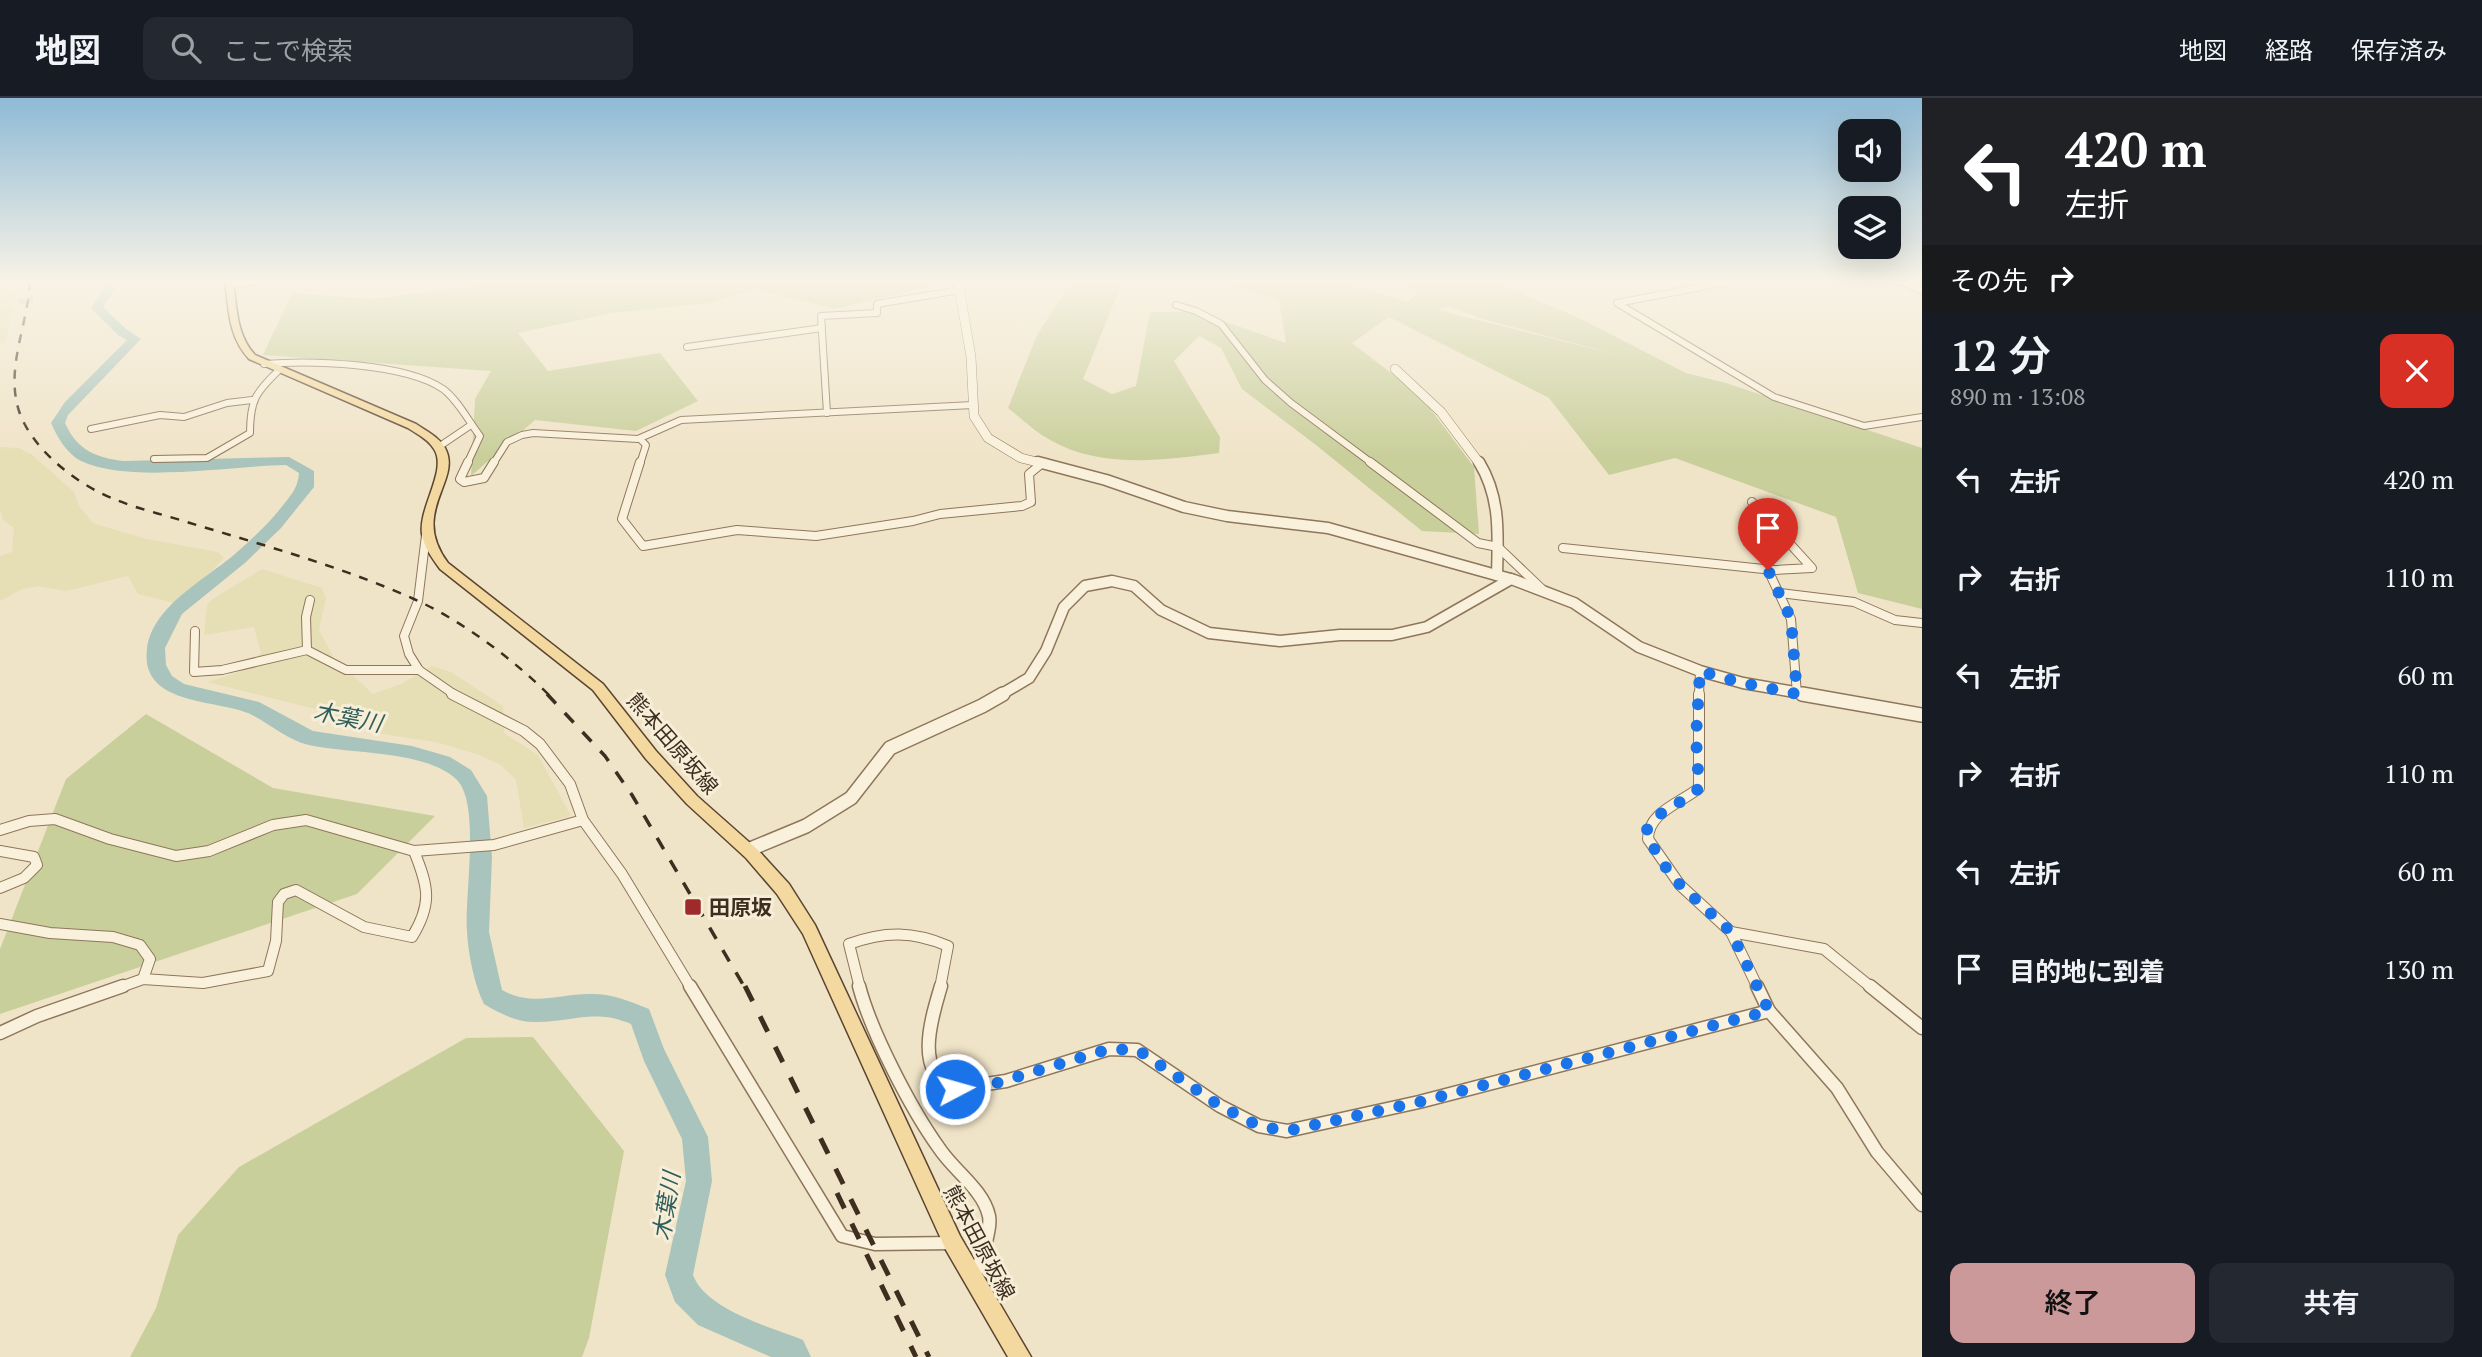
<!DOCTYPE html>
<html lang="ja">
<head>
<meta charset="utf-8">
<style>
	:root { --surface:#171b24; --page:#242831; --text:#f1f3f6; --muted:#9ea1a6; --line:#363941; --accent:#cc999b }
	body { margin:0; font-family:"PT Serif","Noto Sans JP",serif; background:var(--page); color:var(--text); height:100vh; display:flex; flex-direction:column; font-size:26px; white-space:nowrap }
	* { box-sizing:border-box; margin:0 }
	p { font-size:23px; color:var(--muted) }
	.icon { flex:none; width:38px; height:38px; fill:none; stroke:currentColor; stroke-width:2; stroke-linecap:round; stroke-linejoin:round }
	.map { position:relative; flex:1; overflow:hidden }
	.drawer { display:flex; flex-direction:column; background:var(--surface); width:560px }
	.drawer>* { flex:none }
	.guide { background:#202124; color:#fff; overflow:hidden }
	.buttons { position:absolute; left:1838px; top:21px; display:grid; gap:14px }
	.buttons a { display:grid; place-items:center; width:63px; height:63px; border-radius:14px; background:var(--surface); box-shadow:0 7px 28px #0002; font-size:35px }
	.pin { position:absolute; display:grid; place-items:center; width:60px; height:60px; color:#fff; margin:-72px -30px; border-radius:50% 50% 50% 0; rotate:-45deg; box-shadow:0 0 7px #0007 }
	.pin .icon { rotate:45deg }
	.me { position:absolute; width:77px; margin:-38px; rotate:84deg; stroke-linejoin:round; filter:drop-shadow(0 0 5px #0008) }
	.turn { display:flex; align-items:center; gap:24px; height:147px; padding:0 28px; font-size:32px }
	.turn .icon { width:91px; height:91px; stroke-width:2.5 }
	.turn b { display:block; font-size:49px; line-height:60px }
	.then { display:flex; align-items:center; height:66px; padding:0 28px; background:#0003; gap:14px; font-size:26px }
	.round { display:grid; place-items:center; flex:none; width:74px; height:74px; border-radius:14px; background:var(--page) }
	.overview { display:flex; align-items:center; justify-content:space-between; height:119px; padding:0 28px }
	h1 { font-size:42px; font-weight:600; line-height:52px }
	.cta { display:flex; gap:14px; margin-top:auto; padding:14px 28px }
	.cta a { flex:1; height:80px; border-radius:14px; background:var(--accent); color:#111; font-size:28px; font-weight:600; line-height:80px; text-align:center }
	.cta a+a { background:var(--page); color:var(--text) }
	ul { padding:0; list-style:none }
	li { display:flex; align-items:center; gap:21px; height:98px; padding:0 28px }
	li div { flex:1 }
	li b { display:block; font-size:26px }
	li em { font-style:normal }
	header { display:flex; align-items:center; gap:42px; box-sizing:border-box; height:98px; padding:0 35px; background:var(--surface); border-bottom:2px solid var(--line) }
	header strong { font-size:33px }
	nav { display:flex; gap:38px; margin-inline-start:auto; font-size:24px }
	.search { width:490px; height:63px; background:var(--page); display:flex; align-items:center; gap:18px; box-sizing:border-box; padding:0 24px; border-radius:14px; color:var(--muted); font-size:26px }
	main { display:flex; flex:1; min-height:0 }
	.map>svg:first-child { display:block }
	.farmland { fill:#e6deb5 }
	.green { fill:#c9cf9b; fill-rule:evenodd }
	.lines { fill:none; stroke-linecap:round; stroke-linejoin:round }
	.river { fill:#a9c4bc; fill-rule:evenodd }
	.minor-tunnel { stroke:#ccc0a6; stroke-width:6; stroke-dasharray:6 2.5; stroke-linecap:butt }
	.minor-far3-casing { stroke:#8d765c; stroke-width:8 }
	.minor-far2-casing { stroke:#8d765c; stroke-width:10 }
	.minor-far1-casing { stroke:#8d765c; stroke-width:12 }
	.minor-casing { stroke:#8d765c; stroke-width:15 }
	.tertiary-far2-casing { stroke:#8d765c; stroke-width:10 }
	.tertiary-far1-casing { stroke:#8d765c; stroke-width:13 }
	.tertiary-casing { stroke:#8d765c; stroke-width:16 }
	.primary-casing { stroke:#5b4430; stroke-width:3 }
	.minor-far3 { stroke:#faf1dc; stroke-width:6 }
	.minor-far2 { stroke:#faf1dc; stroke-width:8 }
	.minor-far1 { stroke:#faf1dc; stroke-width:10 }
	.minor { stroke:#faf1dc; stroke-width:12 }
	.tertiary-far2 { stroke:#faf1dc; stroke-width:9 }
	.tertiary-far1 { stroke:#faf1dc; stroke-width:10 }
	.tertiary { stroke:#faf1dc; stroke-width:13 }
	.primary { fill:#f3d9a0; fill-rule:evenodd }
	.rail-far2 { stroke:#3d2e20; stroke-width:2.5; stroke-dasharray:9 9; stroke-linecap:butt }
	.rail-far1 { stroke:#3d2e20; stroke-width:3.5; stroke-dasharray:13 13; stroke-linecap:butt }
	.rail { stroke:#3d2e20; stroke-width:5; stroke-dasharray:17 17; stroke-linecap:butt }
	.route { stroke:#1a73e8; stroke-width:12; stroke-dasharray:0 21.6 }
	.poi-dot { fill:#9e2a2b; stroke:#f7eed8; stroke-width:2.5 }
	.labels { text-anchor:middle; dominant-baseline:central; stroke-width:6; stroke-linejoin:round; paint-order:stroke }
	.street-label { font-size:21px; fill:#3d2e20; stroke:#f7eed8 }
	.poi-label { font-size:21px; font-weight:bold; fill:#3d2e20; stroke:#f7eed8; text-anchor:start }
	.water-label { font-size:23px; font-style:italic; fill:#2f5d5a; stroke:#f7eed8 }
</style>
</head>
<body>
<header>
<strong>地図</strong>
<div class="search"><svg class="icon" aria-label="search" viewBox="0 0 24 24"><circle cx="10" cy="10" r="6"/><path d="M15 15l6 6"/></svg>ここで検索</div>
<nav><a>地図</a><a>経路</a><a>保存済み</a></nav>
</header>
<main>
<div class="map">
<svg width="1922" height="1259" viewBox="0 0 1922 1259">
	<rect width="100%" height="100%" fill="#f0e4c8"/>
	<!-- farmland -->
	<g class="farmland">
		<path d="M17,189L6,243L0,246V200Z"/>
		<path d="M0,349L19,350L31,356L74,394L79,408L93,425L146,441L218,454L224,460L179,506L138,496L128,478L66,493L38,488L22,491L0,503V458L12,454L14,430L3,422L0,411Z"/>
		<path d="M262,471L322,490L326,500L319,532L334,560L373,596L401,586L432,568L451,574L503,608L504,635L538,657L571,718L524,730L516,682L501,667L477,656L435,644L370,634L323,613L207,584L239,574L261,555L254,529L204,537L207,508L211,502Z"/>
	</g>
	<!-- green -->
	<g class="green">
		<path d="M518,183H927L928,189L835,211L755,191L710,205L612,215L518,235L548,273L660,255L698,303L636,333L535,322L471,378L475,301L491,273L263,257L292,195L371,201Z"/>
		<path d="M1072,183H1123L1083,281L1112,296L1136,288L1150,214H1197L1286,245L1279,202L1215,183H1336L1408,204L1419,194L1387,183H1493L1581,221L1686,275L1726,285L1922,350V511L1858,495L1836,419L1675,360L1609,377L1549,300L1389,219L1352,245L1420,297L1474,369L1479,436L1422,433L1316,347L1242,291L1221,250L1199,238L1174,263L1220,339L1219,355C1165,362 1102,371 1052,343C1036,335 1022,321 1008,310L1037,237ZM1449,208L1479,220L1626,259L1438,212Z"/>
		<path d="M146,616L273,690L435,718L357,796L0,916V851L66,681Z"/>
		<path d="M533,939L624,1053L589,1240L582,1259H130L156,1210L178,1137L239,1069L466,940Z"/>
	</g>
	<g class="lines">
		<!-- river -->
		<path class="river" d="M108,183H120L103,209L126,231L141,241L68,317L65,325C77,352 96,360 124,363L289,359L314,373V389L281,430L246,464L182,516L165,550L166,567L172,578L184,586L259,604L313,633L412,648L450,659L471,672L487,698L492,759L489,834L502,892C532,909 558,896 589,896C611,895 629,903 649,911L664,951L708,1039L712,1083L693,1177C706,1212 771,1229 803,1242L811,1259H771L698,1227L675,1204L665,1177L686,1083L682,1041L644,963L631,926C593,910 571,925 534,924C516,924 499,915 484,906C474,886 468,855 467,833C464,799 481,707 457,682C427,652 349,656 309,647C287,642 268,624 248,615C214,601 140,607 147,551C152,508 206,481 235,456C251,442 267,427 280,411C290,398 298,391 299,375L286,367C232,368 129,386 81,363C67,356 57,339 51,325L65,304L127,242L118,237L91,210Z"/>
		<!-- minor-tunnel -->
		<path class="minor-tunnel" d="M19,204L33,201"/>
		<defs>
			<g id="minor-far3">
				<path d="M1733,183L1617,205L1774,299L1864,328L1922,319"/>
				<path d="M1900,183L1922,193"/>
				<path d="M230,187L256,183"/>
				<path d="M1176,207L1196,213L1221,226L1265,282L1291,305L1373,366"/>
				<path d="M687,249L822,230"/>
				<path d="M264,266C310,262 405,265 443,291C458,302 469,324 480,338L467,366"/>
				<path d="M827,315L821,218L877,215V206L960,192"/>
				<path d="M91,331L160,317L184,319L227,305L252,302"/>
				<path d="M440,348L471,327"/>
				<path d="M154,361L207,360L250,335C250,302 256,294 279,272"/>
				<path d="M493,366L507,344L522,337L533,335L638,341L681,322L973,307"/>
				<path d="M640,366L646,347L640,341"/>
			</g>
			<g id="minor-far2">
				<path d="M468,364L460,381L464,384L484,380L494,364"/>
				<path d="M640,364L622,421L643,448L737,432L816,438L913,423L940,416L1022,408L1031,404L1029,376L1040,367"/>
				<path d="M1370,364L1478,445L1498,449L1542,491"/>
				<path d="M426,437L418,503L404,538L409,556L419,572L455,597"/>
				<path d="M1563,450L1773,472L1812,470L1752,404"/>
				<path d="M1768,472L1791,521L1797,596"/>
				<path d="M1780,495L1854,504L1895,522L1922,525"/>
				<path d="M195,533L194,574L222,572L307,552L346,572H419"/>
				<path d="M307,552L306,519L310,502"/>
				<path d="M1699,597L1700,573"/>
			</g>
			<g id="minor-far1">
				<path d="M452,596L524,633L540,646L570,686L583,722L622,776L691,890"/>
				<path d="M1699,596V690C1681,705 1648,714 1648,741L1680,787L1731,834L1758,890"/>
				<path d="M0,732L29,723L55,721L110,741L176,758L209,753L273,727L306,722L414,753L494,747L583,722"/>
				<path d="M0,753L34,759L37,767L24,780L0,790"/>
				<path d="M0,826L50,835L113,839L140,847L150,861L143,881"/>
				<path d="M1731,834L1824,851L1872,890"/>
				<path d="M118,890L143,881L203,885L268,873L276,843L278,804L284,796L296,792L364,829L412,839C433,805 428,788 414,753"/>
				<path d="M860,890L849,846C885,833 913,833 948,848L940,890"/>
			</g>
			<g id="minor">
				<path d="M690,888L842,1138L875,1146L953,1145"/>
				<path d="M859,888C871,934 911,1011 939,1050C954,1073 983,1091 989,1118C992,1132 979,1165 975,1180"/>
				<path d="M941,888C932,919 913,974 954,991L1006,983L1109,951L1137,952L1220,1008L1259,1028L1287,1033L1419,1004L1769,913"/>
				<path d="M1757,888L1769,913L1837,990L1877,1054L1922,1107"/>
				<path d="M1870,888L1922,930"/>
				<path d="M0,935L37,918L123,888"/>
			</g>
			<g id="tertiary-far2">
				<path d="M958,183L971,259L974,318L988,340L1021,360L1045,366"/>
				<path d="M1395,271L1441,314L1480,366"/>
			</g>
			<g id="tertiary-far1">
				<path d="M1038,364L1106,382L1184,409L1227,418L1328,430L1514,482L1574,505L1639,549L1700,573L1743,585L1812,597"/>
				<path d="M1479,364C1501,400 1498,437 1497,477"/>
				<path d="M1000,597L1029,580L1046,553L1064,509L1085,488L1112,483L1134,488L1161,512L1209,535L1280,543L1340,537H1392L1427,529L1511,481"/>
			</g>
			<g id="tertiary">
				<path d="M1802,596L1922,617"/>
				<path d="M748,752L806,728L851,700L890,650L982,608L1003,596"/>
			</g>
			<path id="primary" d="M225,183H233C237,210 236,236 255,257L416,326C426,333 439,339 445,350C463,383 409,413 448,465L603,586L656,653L697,698L758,752L789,786L815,827L960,1138L1031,1259H1008L946,1152L803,836L777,796L746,760L687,706L646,661L593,592L440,471C432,460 424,449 422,436C418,410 448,372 434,351C428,341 417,336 408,330L249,261C228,238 229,212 225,183Z"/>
		</defs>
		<!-- minor-far3 casing -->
		<use href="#minor-far3" class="minor-far3-casing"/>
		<!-- minor-far2 casing -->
		<use href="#minor-far2" class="minor-far2-casing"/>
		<!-- minor-far1 casing -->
		<use href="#minor-far1" class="minor-far1-casing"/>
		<!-- minor casing -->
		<use href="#minor" class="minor-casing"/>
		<!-- tertiary-far2 casing -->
		<use href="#tertiary-far2" class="tertiary-far2-casing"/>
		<!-- tertiary-far1 casing -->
		<use href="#tertiary-far1" class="tertiary-far1-casing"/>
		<!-- tertiary casing -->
		<use href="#tertiary" class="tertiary-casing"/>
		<!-- primary casing -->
		<use href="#primary" class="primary-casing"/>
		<!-- minor-far3 -->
		<use href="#minor-far3" class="minor-far3"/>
		<!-- minor-far2 -->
		<use href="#minor-far2" class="minor-far2"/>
		<!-- minor-far1 -->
		<use href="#minor-far1" class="minor-far1"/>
		<!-- minor -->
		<use href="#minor" class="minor"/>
		<!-- tertiary-far2 -->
		<use href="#tertiary-far2" class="tertiary-far2"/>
		<!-- tertiary-far1 -->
		<use href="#tertiary-far1" class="tertiary-far1"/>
		<!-- tertiary -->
		<use href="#tertiary" class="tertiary"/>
		<!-- primary -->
		<use href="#primary" class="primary"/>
		<!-- rail-far2 -->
		<path class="rail-far2" d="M30,183C28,227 5,270 19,313C32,352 78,387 114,401C138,411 165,417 190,425C266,448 343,469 416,502C462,523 513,561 549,597"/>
		<!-- rail-far1 -->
		<path class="rail-far1" d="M547,596L605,658L632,697L745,890"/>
		<!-- rail -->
		<g class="rail">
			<path d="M745,888L929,1259"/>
			<path d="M837,1095L916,1259"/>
		</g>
	</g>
	<!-- sky -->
	<linearGradient id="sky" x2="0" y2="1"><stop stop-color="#8fbad6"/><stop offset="0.51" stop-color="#f8f3e6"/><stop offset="1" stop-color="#f8f3e6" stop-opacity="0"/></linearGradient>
	<rect width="1922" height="359" fill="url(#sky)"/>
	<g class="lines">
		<!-- route -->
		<path class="route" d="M955,991L987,988L1109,951L1138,952L1220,1008L1259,1028L1287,1033L1419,1004L1769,913L1731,834L1681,788L1660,762L1646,734C1655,711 1683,707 1699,690L1696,639L1700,573L1742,585L1797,596L1791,521L1768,472"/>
	</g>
	<!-- markers -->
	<rect class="poi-dot" x="684" y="800" width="18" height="18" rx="3.5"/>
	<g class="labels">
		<!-- street labels -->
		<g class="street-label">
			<text transform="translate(673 645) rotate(49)">熊本田原坂線</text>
			<text transform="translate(980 1144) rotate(62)">熊本田原坂線</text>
		</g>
		<!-- poi labels -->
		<g class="poi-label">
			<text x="709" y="809">田原坂</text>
		</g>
		<!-- water labels -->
		<g class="water-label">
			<text transform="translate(348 619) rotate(11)">木葉川</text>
			<text transform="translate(666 1108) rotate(-81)">木葉川</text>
		</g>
	</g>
</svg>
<div class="buttons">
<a><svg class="icon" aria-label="sound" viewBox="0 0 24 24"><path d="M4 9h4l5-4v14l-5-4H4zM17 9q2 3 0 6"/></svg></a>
<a><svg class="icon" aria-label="layers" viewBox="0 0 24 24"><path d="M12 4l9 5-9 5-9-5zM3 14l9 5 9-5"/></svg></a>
</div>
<div class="pin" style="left:1768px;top:472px;background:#d93025"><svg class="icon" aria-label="arrive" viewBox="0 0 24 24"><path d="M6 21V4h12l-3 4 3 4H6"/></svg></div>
<svg class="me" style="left:955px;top:991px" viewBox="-20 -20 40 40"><circle r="17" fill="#1a73e8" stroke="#fff" stroke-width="3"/><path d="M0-11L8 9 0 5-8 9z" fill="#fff"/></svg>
</div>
<section class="drawer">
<div class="guide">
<div class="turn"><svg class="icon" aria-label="left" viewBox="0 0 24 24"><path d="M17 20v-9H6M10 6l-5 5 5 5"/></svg><div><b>420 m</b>左折</div></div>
<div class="then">その先<svg class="icon" aria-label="right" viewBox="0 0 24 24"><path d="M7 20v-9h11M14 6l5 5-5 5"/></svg></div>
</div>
<div class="overview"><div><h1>12 分</h1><p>890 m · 13:08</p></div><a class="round" style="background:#d93025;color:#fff"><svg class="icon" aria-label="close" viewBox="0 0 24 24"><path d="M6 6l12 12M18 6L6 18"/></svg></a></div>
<ul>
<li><svg class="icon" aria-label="left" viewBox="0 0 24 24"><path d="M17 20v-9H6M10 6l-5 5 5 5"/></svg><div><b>左折</b></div><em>420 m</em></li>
<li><svg class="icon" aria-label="right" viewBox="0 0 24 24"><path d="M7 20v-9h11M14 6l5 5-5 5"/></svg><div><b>右折</b></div><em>110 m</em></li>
<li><svg class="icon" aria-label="left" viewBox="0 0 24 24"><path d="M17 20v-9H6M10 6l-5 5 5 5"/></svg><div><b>左折</b></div><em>60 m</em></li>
<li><svg class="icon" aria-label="right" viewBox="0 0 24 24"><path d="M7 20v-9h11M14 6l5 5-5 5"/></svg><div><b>右折</b></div><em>110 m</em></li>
<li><svg class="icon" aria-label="left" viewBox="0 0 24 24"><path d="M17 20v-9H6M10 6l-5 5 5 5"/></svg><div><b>左折</b></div><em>60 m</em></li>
<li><svg class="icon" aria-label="arrive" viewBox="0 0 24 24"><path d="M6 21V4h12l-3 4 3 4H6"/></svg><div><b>目的地に到着</b></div><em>130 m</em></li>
</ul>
<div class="cta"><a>終了</a><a>共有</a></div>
</section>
</main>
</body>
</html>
